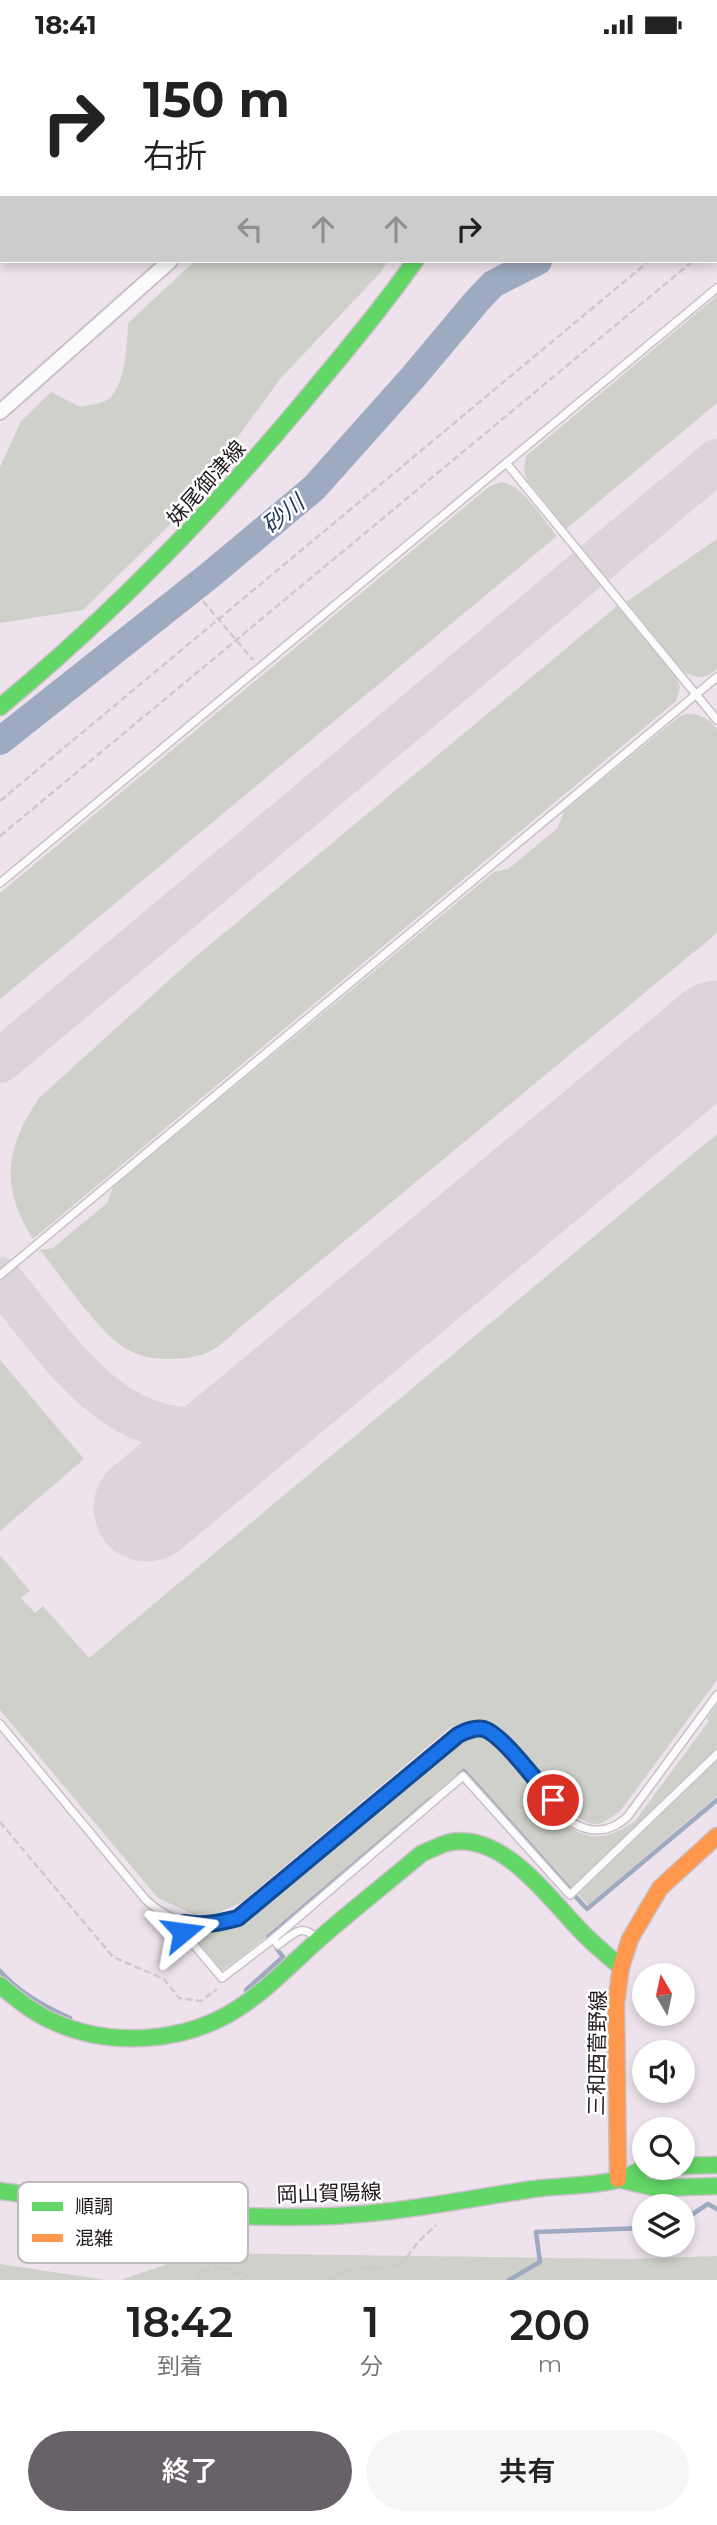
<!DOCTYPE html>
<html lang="ja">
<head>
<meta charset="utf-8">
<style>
	:root { --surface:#fff; --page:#f6f6f6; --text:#222; --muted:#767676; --accent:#696168 }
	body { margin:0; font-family:Montserrat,"Noto Sans JP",sans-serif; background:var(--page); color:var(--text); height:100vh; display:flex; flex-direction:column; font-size:26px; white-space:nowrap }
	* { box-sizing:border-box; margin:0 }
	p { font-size:23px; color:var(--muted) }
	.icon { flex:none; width:38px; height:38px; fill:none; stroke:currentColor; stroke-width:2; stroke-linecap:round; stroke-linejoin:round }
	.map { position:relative; height:2231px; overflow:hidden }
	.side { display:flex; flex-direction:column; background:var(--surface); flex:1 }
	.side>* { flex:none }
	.banner { position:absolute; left:0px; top:0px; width:718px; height:214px; box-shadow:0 4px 10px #0003; background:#fff; color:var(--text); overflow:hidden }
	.needle { width:46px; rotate:351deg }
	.tools { position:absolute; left:632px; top:1914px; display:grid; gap:14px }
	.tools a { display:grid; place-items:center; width:63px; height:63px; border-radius:50%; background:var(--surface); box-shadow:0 4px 10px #0003; font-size:35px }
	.pin { position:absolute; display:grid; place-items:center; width:60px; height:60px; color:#fff; margin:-30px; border:4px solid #fff; border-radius:50%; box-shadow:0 2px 7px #0007 }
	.me { position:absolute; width:77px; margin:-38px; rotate:74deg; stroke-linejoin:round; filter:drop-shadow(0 0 5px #0008) }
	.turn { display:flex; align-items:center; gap:24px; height:147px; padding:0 28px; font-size:32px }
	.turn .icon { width:91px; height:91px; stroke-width:2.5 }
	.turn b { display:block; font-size:49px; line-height:60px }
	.lanes { display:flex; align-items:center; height:66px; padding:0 28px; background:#0003; justify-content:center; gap:35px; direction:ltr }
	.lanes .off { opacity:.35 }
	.eta { display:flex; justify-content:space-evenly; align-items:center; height:119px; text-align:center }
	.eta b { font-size:42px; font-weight:600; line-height:49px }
	.cta { display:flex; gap:14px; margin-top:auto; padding:14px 28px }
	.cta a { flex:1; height:80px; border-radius:42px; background:var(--accent); color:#fff; font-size:28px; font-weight:600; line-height:80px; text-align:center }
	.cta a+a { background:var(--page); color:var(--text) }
	.status { display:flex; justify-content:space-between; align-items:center; height:49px; padding:0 35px; background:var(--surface); direction:ltr }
	.status svg { height:19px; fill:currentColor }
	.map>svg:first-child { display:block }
	.green { fill:#ced0c9 }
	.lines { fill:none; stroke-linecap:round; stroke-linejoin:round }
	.stream { stroke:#9eaabf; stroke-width:4.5 }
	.river { stroke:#9eaabf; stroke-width:28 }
	.taxiway { stroke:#dcd4da; stroke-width:44 }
	.runway { stroke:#dcd4da; stroke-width:107 }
	.lane-casing { stroke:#c9c1c7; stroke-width:10 }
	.street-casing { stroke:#c9c1c7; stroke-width:18 }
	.fast-casing { stroke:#c9c1c7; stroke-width:19 }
	.slow-casing { stroke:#c9c1c7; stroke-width:19 }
	.path { stroke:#cbc9cb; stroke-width:2.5; stroke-dasharray:7 3.5; stroke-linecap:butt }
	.lane { stroke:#fcfbfc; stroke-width:7 }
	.street { stroke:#fcfbfc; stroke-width:14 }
	.fast { stroke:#63d668; stroke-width:16 }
	.slow { stroke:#ff974d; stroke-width:16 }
	.route-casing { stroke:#114b97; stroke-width:18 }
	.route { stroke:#1a73e8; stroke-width:12 }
	.labels { text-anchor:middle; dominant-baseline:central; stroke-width:5; stroke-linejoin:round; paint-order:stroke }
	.street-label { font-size:21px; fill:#221b21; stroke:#fff }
	.water-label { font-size:23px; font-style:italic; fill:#18375d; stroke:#fff }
	.key { fill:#fff; stroke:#bdbbbc; stroke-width:2 }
	.key-label { font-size:19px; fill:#221b21 }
</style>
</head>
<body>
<div class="status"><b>18:41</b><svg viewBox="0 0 49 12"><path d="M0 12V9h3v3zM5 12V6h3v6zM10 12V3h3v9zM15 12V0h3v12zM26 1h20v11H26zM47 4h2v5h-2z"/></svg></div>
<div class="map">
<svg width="717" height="2231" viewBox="0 0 717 2231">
	<rect width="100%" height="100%" fill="#eee3ec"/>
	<!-- green -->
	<g class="green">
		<path d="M195,212H388L381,223L280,330L185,461L83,561L0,574V418L21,372L51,343L80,358C89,356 104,355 111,348C126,331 127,295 128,274Z"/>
		<path d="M717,247V354L566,480L526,429L524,420L526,407Z"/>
		<path d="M501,433C522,435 543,471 557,487L0,950V844L490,437Z"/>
		<path d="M717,490V620C706,630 697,630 684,623L626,553Z"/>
		<path d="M617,557L674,623L680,638L676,652L33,1190C0,1139 5,1099 39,1049L188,914Z"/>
		<path d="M687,665C701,665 708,669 717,680V884L238,1280C216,1302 204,1309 172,1310C155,1310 139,1308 125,1299C99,1284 60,1226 40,1201L53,1199L107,1154L113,1138L494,823L508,820L558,779L564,762L680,667Z"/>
		<path d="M717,1085V1631L621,1761C603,1775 596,1781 576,1767L503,1682C482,1670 474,1672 451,1678L242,1853L218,1864L195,1866L158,1849L0,1661V1506L30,1542L21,1549L35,1564L43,1557L89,1609Z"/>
		<path d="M0,1311L84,1410L0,1482Z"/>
		<path d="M717,1656V1699L572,1838L464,1720L265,1887V1889L222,1922L188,1881C211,1881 230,1879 250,1867L457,1694C470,1687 481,1686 495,1693L566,1776C591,1794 610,1789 635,1772L709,1672L707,1669Z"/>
		<path d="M717,1712V1747L588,1856L578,1845Z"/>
		<path d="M200,2204L630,2210L717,2207V2231H120Z"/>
		<path d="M0,2215L106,2231H0Z"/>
	</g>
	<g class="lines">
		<!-- stream -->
		<g class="stream">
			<path d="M459,1726L464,1722L569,1839"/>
			<path d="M575,1847L587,1860L717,1751"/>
			<path d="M269,1890L268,1888L431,1750"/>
			<path d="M0,1922C18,1943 45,1958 70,1969"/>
			<path d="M246,1941L283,1908L277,1900"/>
			<path d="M682,2172L708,2155L717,2160"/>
			<path d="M509,2231L540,2213L536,2183L644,2179"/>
		</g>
		<!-- river -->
		<g class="river">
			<path d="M716,139L717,138"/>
			<path d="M0,692L210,526L314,439L414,327L476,253L493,235L538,212"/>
		</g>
		<!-- taxiway -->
		<g class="taxiway">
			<path d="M0,1012L717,412"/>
			<path d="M0,1230C70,1314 123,1410 250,1372"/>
		</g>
		<!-- runway -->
		<path class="runway" d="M147,1459L717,985"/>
		<defs>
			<g id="lane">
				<path d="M716,165L717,164"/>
				<path d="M507,415L717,671"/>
				<path d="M0,834L717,239"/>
				<path d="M0,1226L717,628"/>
				<path d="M0,1675L146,1851C176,1878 200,1880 238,1869L458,1686C474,1678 483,1679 498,1688L571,1773C591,1785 611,1784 628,1767L717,1646"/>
				<path d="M184,1874L183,1883L222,1929L273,1890L463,1727L570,1846L717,1705"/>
				<path d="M273,1890L278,1896C294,1885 301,1873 317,1890"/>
			</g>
			<g id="street">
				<path d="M141,0L142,2"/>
				<path d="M274,2L276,0"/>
				<path d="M0,363L170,212"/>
			</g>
			<g id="fast">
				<path d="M534,2L535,0"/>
				<path d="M0,658C110,567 208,467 299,358C339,310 379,263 415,212"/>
				<path d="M0,1936C16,1950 33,1964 52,1972C110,1999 184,1994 237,1960C267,1941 292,1914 318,1891C352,1861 387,1834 421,1805C430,1801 441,1795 451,1793C503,1785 546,1845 577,1878C591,1893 605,1905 621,1918"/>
				<path d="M682,2117L717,2116"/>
				<path d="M618,2130L656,2139L717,2137"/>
				<path d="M0,2142C110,2158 221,2172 333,2167C398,2164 462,2151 527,2141C557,2136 587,2138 617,2131C627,2128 636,2123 646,2119"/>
			</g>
			<path id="slow" d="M618,2130L616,1954L621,1918L630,1890L660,1839L717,1787"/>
		</defs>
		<!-- lane casing -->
		<use href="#lane" class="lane-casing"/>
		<!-- street casing -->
		<use href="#street" class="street-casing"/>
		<!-- fast casing -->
		<use href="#fast" class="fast-casing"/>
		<!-- slow casing -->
		<use href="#slow" class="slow-casing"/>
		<!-- path -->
		<g class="path">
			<path d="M716,192L717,191"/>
			<path d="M203,552L253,611"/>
			<path d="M0,752L649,212"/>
			<path d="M0,787L693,212"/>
			<path d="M0,1773L113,1908L164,1930L179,1949L201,1952L217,1940"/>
			<path d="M197,2231C211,2209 237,2222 254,2231"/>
			<path d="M329,2231L343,2223L357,2219L385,2220L404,2212L418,2193L436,2176"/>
		</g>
		<!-- lane -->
		<use href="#lane" class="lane"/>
		<!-- street -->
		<use href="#street" class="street"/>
		<!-- fast -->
		<use href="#fast" class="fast"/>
		<!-- slow -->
		<use href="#slow" class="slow"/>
	</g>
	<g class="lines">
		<defs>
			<path id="route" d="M183,1883L184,1874C203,1877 219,1874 238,1869L458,1686C466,1682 475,1678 484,1680C503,1686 538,1735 553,1751"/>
		</defs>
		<!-- route casing -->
		<use href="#route" class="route-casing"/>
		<!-- route -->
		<use href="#route" class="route"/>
	</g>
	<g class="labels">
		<!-- street labels -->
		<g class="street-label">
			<text transform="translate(206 434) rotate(-48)">妹尾御津線</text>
			<text transform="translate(597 2004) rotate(-89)">三和西菅野線</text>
			<text transform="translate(329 2144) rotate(-2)">岡山賀陽線</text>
		</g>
		<!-- water labels -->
		<g class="water-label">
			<text transform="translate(283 465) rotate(-39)">砂川</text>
		</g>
	</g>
	<!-- legend -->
	<rect x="18" y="2133" width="230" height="81" rx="10" class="key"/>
	<rect x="32" y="2153" width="31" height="9" fill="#63d668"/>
	<rect x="32" y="2185" width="31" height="8" fill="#ff974d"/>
	<g class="key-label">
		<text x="75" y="2164">順調</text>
		<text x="75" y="2196">混雑</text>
	</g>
</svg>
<div class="tools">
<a><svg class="needle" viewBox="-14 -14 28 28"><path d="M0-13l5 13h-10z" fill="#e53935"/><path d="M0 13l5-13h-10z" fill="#767676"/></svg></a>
<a><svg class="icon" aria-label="sound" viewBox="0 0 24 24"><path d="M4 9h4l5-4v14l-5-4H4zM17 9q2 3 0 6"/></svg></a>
<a><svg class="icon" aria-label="search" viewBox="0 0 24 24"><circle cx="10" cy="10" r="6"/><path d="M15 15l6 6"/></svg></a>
<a><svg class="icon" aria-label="layers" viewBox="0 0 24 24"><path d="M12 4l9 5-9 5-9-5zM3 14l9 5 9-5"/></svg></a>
</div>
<div class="pin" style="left:553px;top:1751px;background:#d93025"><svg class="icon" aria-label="arrive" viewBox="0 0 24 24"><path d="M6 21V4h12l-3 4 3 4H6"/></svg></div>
<svg class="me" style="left:183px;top:1883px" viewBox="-20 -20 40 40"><path d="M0-17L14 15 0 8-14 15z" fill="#1a73e8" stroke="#fff" stroke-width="4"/></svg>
<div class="banner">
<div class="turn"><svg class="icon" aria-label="right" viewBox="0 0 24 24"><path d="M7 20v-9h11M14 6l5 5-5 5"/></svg><div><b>150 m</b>右折</div></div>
<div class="lanes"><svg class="icon off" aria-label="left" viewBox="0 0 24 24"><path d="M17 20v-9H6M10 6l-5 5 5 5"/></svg><svg class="icon off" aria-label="ahead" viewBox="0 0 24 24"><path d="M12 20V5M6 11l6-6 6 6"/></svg><svg class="icon off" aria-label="ahead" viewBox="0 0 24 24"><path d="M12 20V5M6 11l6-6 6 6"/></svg><svg class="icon" aria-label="right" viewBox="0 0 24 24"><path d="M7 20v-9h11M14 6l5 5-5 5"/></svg></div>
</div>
</div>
<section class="side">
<div class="eta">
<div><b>18:42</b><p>到着</p></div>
<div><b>1</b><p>分</p></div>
<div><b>200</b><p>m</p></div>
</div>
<div class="cta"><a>終了</a><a>共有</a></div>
</section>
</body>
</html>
